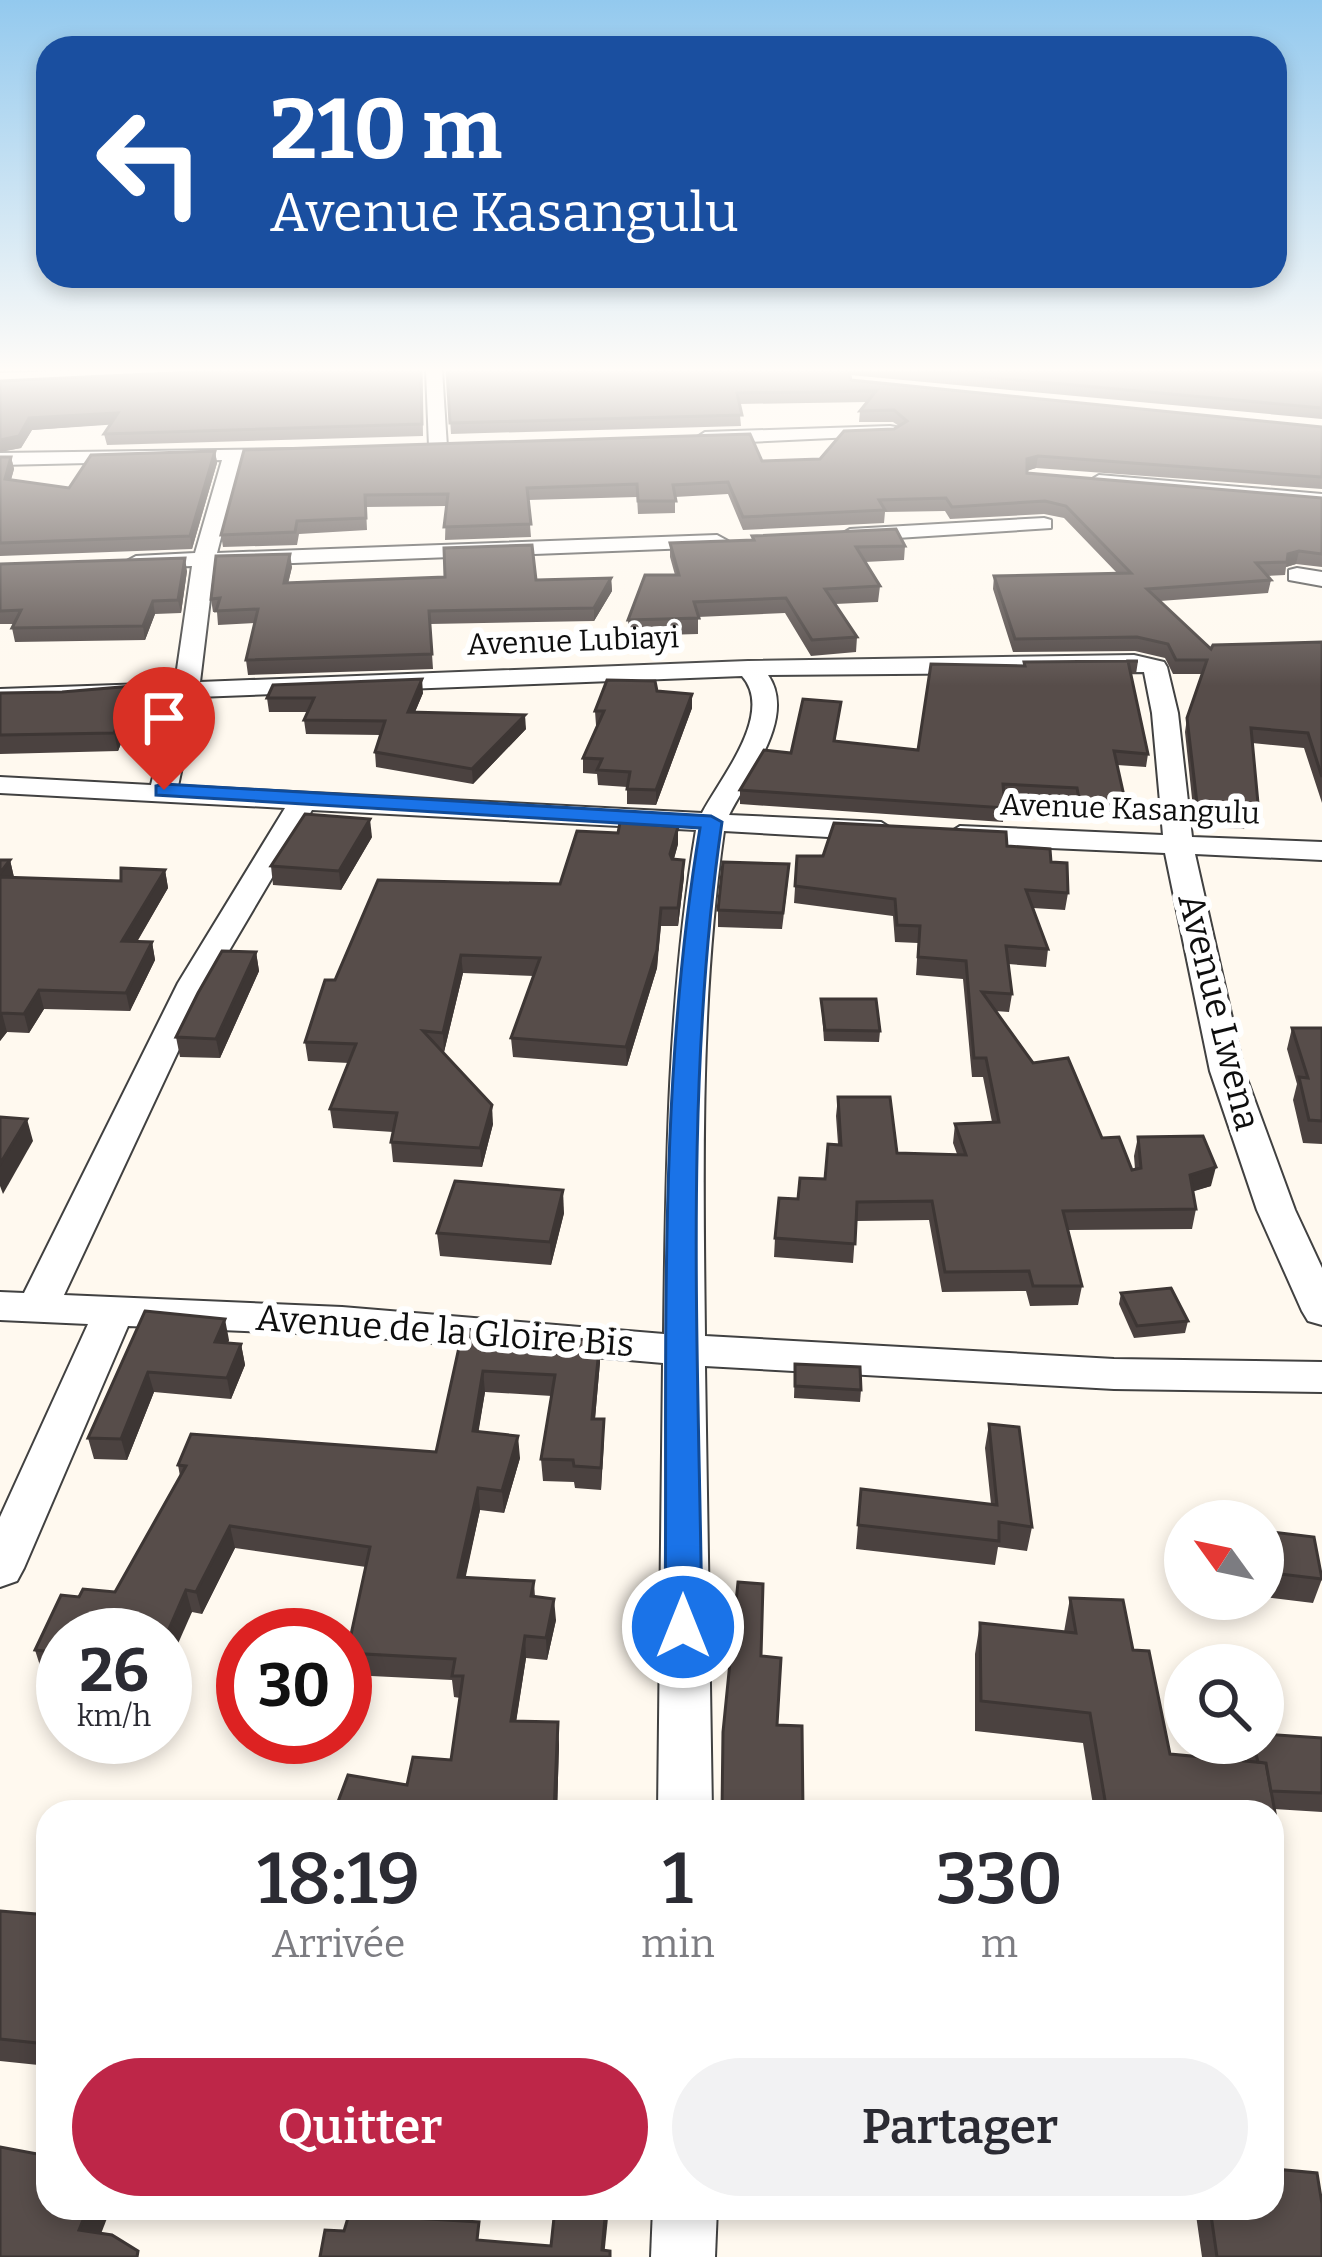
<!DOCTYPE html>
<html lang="fr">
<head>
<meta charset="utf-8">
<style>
	:root { --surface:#fff; --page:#f2f2f3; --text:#2b2b33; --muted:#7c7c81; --accent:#be2648 }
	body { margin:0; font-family:Bitter,serif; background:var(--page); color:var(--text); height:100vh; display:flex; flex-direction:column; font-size:45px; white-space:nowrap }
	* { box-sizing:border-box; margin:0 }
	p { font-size:39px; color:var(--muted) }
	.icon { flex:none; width:66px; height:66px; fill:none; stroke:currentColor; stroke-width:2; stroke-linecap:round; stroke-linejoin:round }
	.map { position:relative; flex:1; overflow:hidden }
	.side { position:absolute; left:36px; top:1800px; width:1248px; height:420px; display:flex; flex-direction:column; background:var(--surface); border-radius:36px; box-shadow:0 6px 18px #0003 }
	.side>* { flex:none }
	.top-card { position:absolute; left:36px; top:36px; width:1251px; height:252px; border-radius:36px; box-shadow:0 6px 18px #0003; background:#1a4fa0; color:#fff; overflow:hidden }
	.needle { width:78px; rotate:303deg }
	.fabs { position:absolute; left:1164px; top:1500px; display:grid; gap:24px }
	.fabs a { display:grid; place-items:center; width:120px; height:120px; border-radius:50%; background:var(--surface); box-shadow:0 6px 18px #0003; font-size:60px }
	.speed { position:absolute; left:36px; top:1608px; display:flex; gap:24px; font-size:60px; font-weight:700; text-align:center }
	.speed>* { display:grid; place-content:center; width:156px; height:156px; border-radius:50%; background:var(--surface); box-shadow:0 6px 18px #0003; line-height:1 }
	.speed small { font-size:30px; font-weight:400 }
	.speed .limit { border:18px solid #d22; background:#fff; color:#111 }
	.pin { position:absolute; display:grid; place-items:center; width:102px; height:102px; color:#fff; margin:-123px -51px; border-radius:50% 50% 50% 0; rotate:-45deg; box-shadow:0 0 12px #0007 }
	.pin .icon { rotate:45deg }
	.me { position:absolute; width:132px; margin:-66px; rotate:0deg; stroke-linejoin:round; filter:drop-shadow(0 0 9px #0008) }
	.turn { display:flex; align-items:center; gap:42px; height:252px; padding:0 36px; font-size:54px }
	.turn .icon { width:156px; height:156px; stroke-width:2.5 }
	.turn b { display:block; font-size:84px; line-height:102px }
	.eta { display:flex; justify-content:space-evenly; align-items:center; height:204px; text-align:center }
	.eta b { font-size:72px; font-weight:600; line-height:84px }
	.button { display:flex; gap:24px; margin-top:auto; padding:24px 36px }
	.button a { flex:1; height:138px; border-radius:72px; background:var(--accent); color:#fff; font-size:48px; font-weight:600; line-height:138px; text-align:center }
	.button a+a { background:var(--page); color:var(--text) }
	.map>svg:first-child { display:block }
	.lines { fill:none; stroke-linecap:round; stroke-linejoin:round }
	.minor-casing { stroke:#414141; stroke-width:4 }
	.minor { fill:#fff; fill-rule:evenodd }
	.wall { fill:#4b4240 }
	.shaded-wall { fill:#3d3634 }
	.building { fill:#574d4a; stroke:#3d3634; stroke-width:3 }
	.route { fill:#1a73e8; stroke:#114b97; stroke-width:3 }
	.labels { text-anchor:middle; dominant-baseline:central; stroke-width:12; stroke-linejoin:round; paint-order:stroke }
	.far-street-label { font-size:30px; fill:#0e0e0e; stroke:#fff }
	.street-label { font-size:36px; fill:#0e0e0e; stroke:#fff }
</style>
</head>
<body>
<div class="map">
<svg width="1322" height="2257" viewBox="0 0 1322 2257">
	<rect width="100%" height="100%" fill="#fff9ef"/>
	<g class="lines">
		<defs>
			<g id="minor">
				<path d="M426,370H442L447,447L438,453L429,447Z"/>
				<path d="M890,426L896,427V435L705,444L696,438L705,432Z"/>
				<path d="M297,449V457L290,459L241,460L217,553L717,535L728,541L717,547L214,566L200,682L748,661L1134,655L1164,662L1167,667L1178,713L1192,837L1322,842V860L1195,854L1244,1071L1295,1210L1322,1268V1325L1308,1321L1302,1311L1257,1210L1210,1071L1165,853L960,844L946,835L960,826L1163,835L1152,713L1144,672L768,675C797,717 749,775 729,815L881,822L895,831L881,840L724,831C700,1000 703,1167 705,1336L1114,1359L1322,1362V1392L1114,1389L705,1366L712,1812H658L663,1363L342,1335L128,1326L24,1568L17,1581L0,1587V1517L88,1324L0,1320V1292L24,1293L178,983L285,808L0,793V777L151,785L172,698L0,705V689L175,683L192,566L136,568L125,562L136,556L195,553L222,460L0,465V453ZM742,676C775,713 721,777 702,813L178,786L197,697ZM312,810L696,830C668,997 666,1164 664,1334L342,1307L64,1295L210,983Z"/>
				<path d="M1099,475L1322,494V506L1092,485L1089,481Z"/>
				<path d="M1044,518L1051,520V528L850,541L840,535L850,529Z"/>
				<path d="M1297,568L1322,572V586L1289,580V570Z"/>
				<path d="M653,2208H717L715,2257H651Z"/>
			</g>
		</defs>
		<!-- minor casing -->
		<use href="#minor" class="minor-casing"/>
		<!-- minor -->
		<use href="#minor" class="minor"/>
	</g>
	<!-- wall -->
	<g class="wall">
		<path d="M0,370H93L0,373Z"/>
		<path d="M422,370L423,436L107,445L104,434L110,424L32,430L21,448L0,452V381Z"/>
		<path d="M447,370H1322V419L850,375L851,380L1322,427V489L1036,468L1027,471V473L1322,498V567L1296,564L1286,567L1285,575L1267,576L1271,580L1268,593L1160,601L1211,649L1322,642V803L1304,748L1252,743L1259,814L1256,829L1195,827L1185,732L1187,718L1203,674H1173L1165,658L1135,651L1013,652L993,589L994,576L1117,573L1064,518L1044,514L950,519L945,511L885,512L884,523L743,530L728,494L675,497V513L638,514L637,497L528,500L531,537L445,540L446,506L366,507L367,530L299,534L297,545L223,547L221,535L244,450L762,461L820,459L899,426L893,422H859L860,411L867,402L739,404L741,426L451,434Z"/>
		<path d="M215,451L217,463L192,549L0,556V457H11L14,469L11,479L69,488Z"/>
		<path d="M752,536L905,546L904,560L865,562L880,586L878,602L835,604L857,637L856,652L811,656L785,613L698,617V634L629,636L628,620L675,575L670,557V543L752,540Z"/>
		<path d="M0,564L187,571L181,613L155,614L145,640L15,642L12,628L14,624H0Z"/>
		<path d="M292,567L288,583L611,578L612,591L594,621L430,624L433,669L248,675L246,660L255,623L218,625L217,612H213L211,599Z"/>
		<path d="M1138,661L1136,674H1131L1148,754L1146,767L1117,765L1126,805L1124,820L1077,818L1075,802L1004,799L1003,822L740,804V790L791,753L841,702L835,742L918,750L1023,666L1024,662Z"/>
		<path d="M133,686L137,704L118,751L0,754V693L62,692Z"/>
		<path d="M657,691L692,708L656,805L627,804V787L598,785L597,774L583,773V758L598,725H596L595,711Z"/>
		<path d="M423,693L415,712L526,729L473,784L376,767L375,752L380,735L306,734L304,720L308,712H269L267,698Z"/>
		<path d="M647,824L678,827V844L674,859L684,860V877L678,926H661L657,968L627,1066L513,1057L511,1038L534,976L463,973L444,1052H442L493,1124L482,1167L393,1162L391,1142L393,1132L333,1128L330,1109L349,1063L308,1061L305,1042L335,980L560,884L618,833Z"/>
		<path d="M372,837L341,890L273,885L271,866Z"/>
		<path d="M1007,846L1051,862L1068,893L1065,910L1033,908L1048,949L1046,967L1008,964L1012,994L1009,1012L995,1011L1033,1063L1132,1170L1135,1169L1134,1156L1138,1137L1211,1186L1193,1191L1196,1209L1192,1229L1068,1230L1082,1286L1078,1305L1030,1306L1026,1291L942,1292L929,1220L856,1221L853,1263L774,1257L775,1238L798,1199L825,1179L838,1144L836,1116L838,1097L897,1153L957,1154L953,1143L955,1124L992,1122L983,1077H972L963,979L916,975L918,943L895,942L893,916L794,903L797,856Z"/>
		<path d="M10,860L14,877L121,881L165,870L168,888L137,942H152L155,960L130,1011L44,1009L29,1033L7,1032L0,1041Z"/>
		<path d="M788,880L782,929L718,927V910Z"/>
		<path d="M256,952L259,971L220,1058L180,1057L176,1037Z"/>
		<path d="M821,999L880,1031L879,1042L824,1041Z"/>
		<path d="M1292,1028H1322V1144L1303,1143L1293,1100L1297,1084L1287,1049Z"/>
		<path d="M564,1213L551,1265L440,1256L437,1233Z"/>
		<path d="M1121,1293L1188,1321L1185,1333L1134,1338L1119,1304Z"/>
		<path d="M145,1311L229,1340L228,1343L241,1344L245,1365L231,1399L154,1392L127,1460L94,1459L88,1438Z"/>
		<path d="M490,1337L600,1362L595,1419H604L601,1490L575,1488L574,1482L543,1481L541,1459L552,1396L485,1392L478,1432L520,1458L504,1513L480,1510L465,1577L534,1581L535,1597L556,1620L547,1660L526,1658L516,1721L559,1744L557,1812H337L336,1807L407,1785L451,1760L460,1698L454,1697L452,1680L351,1675L347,1653L366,1567L235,1548L202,1614L192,1612L165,1635H63V1674L42,1672L35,1650L79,1597L115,1592L180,1476L178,1465L436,1452Z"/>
		<path d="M795,1364L861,1390L860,1402L794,1398Z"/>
		<path d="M989,1424L1032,1527L1027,1551L998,1547L995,1565L856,1549L861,1489L991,1504L985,1448Z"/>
		<path d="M1263,1531L1322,1579L1313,1603L1263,1597Z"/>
		<path d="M1070,1598L1133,1650L1170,1754L1247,1761L1244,1752L1247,1743L1322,1738V1812L1274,1809L1276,1818L1272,1828V1812H1067L1069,1805H1093L1083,1743L975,1731V1654L980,1623L1064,1632Z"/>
		<path d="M0,1911L48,1915V2066L0,2061Z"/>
		<path d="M1275,2169L1322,2257H1202L1195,2208H1272Z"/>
		<path d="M1091,2208H1132L1131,2210H1091Z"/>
	</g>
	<!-- shaded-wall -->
	<g class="shaded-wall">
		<path d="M118,413L120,424L32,430L21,448L0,452V440L29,418Z"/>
		<path d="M215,451L217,463L192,549L190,536Z"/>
		<path d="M1038,456L1036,468L1025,471L1027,459Z"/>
		<path d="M11,457L14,469L8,491L5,479Z"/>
		<path d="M1299,551L1296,564L1286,567L1288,554Z"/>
		<path d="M290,554L292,567L285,596L284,583Z"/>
		<path d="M185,558L187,571L181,613L178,600Z"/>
		<path d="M611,578L612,591L594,621V608Z"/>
		<path d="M153,601L155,614L145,640L143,626Z"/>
		<path d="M422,679L423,693L409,726L408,712Z"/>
		<path d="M133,686L137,704L118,751L114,733Z"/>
		<path d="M692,694V708L656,805V790Z"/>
		<path d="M525,715L526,729L473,784L472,769Z"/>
		<path d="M370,819L372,837L341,890L339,871Z"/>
		<path d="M678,827V844L670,872V854Z"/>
		<path d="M10,860L14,878L0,886V873Z"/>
		<path d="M684,860V877L678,926V908Z"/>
		<path d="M165,870L168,888L126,960L122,941Z"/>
		<path d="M661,908L657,968L627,1066L626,1047Z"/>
		<path d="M152,942L155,960L130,1011L126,993Z"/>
		<path d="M256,952L259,971L220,1058L216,1039Z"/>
		<path d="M461,955L463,973L444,1052L443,1033Z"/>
		<path d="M39,990L44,1009L29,1033L24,1014Z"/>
		<path d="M2,1013L7,1032L0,1041V1015Z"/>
		<path d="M492,1105L493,1124L482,1167L480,1148Z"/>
		<path d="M27,1119L33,1141L3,1194L0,1186V1164Z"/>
		<path d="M1216,1167L1211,1186L1185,1194L1190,1175Z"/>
		<path d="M563,1190L564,1213L551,1265L550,1242Z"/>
		<path d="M225,1319L229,1340L219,1363L215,1342Z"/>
		<path d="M600,1340V1362L593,1441L592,1419Z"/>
		<path d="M241,1344L245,1365L231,1399L227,1378Z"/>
		<path d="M483,1371L485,1392L475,1453L473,1431Z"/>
		<path d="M148,1372L154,1392L127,1460L121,1439Z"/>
		<path d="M604,1419V1441L601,1490V1468Z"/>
		<path d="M518,1436L520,1458L504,1513L502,1491Z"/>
		<path d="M478,1488L480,1510L461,1599L458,1577Z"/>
		<path d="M230,1526L235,1548L202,1614L196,1592Z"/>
		<path d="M186,1590L192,1612L165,1673V1638Z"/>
		<path d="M554,1599L556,1620L547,1660L546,1638Z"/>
		<path d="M525,1636L526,1658L513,1742L511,1721Z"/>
		<path d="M558,1722L559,1744L557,1812H554Z"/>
		<path d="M88,2208H111L92,2257L79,2230Z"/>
		<path d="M606,2208H609L604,2257H602Z"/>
	</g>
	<!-- building -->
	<g class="building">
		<path d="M235,370H421L422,424L104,434L118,413L29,418L19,436L0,440V381Z"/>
		<path d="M447,370H849L851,380L1322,427V477L1038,456L1027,459V473L1322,498V554L1299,551L1288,554L1287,562L1256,563L1271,580L1147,589L1211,649L1213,645L1322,642V777L1308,733L1251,728L1259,814L1198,812L1187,718L1207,660H1176L1168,644L1137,637L1015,639L994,576L1131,573L1066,506L1045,501L952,507L946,498L879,500L885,510L743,517L728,482L673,485L676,501H638L637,484L527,488L531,524L444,527L448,494L365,495L366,518L297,521L295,532L221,535L244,450L750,434L762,461L820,459L844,431L894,429L907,421L894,410L860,411L876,391L737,393L742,415L450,423Z"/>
		<path d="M911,370H1322V408Z"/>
		<path d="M215,451L190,536L0,543V457H11L5,479L69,488L91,455Z"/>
		<path d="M896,529L905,546L856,547L880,586L825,589L857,637L812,640L786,598L694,602L699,618L628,620L645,575H679L670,543L754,540L752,536Z"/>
		<path d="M532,545L536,580L611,578L594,608L429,611L432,654L246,660L258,609L216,611L220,598L211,599L216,556L290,554L284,583L445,577L444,548Z"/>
		<path d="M185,558L178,600L153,601L143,626L12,628L21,610L0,611V564Z"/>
		<path d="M1128,661L1148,754L1114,751L1126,805L1080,804L1077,788L1003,784L1005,808L740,790L764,750L791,753L803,699L841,702L834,741L918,750L931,664L1025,666L1024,662L1136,661H1138Z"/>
		<path d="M422,679L408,712L525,715L472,769L375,752L385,721L304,720L314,698H267L273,685Z"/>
		<path d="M607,680L655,681L657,691L692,694L656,790L627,789L630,772L597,770L602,759L583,758L604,711H595Z"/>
		<path d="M133,686L114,733L0,735V693L62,692Z"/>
		<path d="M622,812L647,813L643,824L678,827L670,854L672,859L684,860L678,908H661L657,950L626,1047L511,1038L540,958L461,955L443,1033L423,1031L492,1105L480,1148L391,1142L397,1113L330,1109L356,1044L305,1042L325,980H335L378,880L560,884L577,831L618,833Z"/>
		<path d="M305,814L370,819L339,871L271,866Z"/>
		<path d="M834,823L1006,832L1007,846L1050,849L1051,862L1067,863L1068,893L1026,890L1048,949L1006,946L1012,994L982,992L1033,1063L1068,1058L1102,1138L1119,1137L1132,1170L1141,1168L1138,1137L1203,1136L1216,1167L1190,1175L1196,1209L1063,1211L1082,1286H1033L1029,1271L945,1272L932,1201L857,1202L855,1244L775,1238L779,1198L798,1199L800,1178L825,1179L828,1144L841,1145L838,1097H890L897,1153L966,1155L955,1124L999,1122L986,1058H974L966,961L918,957L920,926L897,925L895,899L795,886L797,856H823Z"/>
		<path d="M0,860H10L0,873Z"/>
		<path d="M723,862L789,864L783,913L718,910Z"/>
		<path d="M121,868L165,870L122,941L152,942L126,993L39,990L24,1014L2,1013L0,1015V877L121,881Z"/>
		<path d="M222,951L256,952L216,1039L176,1037L198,993Z"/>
		<path d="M821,999H876L880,1031L825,1030Z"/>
		<path d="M1292,1028H1322V1121L1309,1120L1299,1077L1308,1078Z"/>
		<path d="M0,1117L27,1119L0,1164Z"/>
		<path d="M455,1181L563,1190L550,1242L437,1233Z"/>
		<path d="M1171,1288L1188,1321L1137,1326L1121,1293Z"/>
		<path d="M145,1311L225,1319L215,1342L241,1344L227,1378L148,1372L121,1439L88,1438Z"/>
		<path d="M463,1329L490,1331L489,1337L600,1340L592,1419H604L601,1468L574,1466L573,1460L541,1459L555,1375L483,1371L473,1431L518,1436L502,1491L478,1488L458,1577L534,1581L531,1596L554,1599L546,1638L525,1636L511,1721L558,1722L554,1812H364L336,1807L348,1775L407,1785L413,1757L451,1760L463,1676H452L455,1659L347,1653L370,1547L230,1526L196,1592L186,1590L165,1638V1635H63V1653L35,1650L61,1595L79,1597L83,1589L115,1592L186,1466L178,1465L191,1434L436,1452Z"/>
		<path d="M795,1364L860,1367L861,1390L795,1386Z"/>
		<path d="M989,1424L1019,1427L1032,1527L999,1522V1541L858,1525L861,1489L997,1505Z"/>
		<path d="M1263,1531L1314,1537L1322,1579L1263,1572Z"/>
		<path d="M738,1582L763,1584L761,1656L781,1658L777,1725L802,1726L803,1812H722L723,1732Z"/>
		<path d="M1070,1598L1123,1600L1133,1650L1149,1651L1170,1754L1266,1763L1276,1818H1272V1812H1207L1173,1809V1812H1070L1069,1805L1106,1806L1090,1713L981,1701L980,1623L1076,1633Z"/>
		<path d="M1263,1734L1322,1738V1793L1271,1791L1266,1763L1258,1762L1253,1743H1263Z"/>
		<path d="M0,1911L48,1915L47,2044L0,2039Z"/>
		<path d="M0,2147L48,2156V2208H88L79,2230L112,2235L138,2251L137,2257H0Z"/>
		<path d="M1272,2153L1275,2169L1317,2173L1322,2204V2257H1217L1210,2208H1272Z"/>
		<path d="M351,2208H401L398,2217L479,2222L477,2240L551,2246L555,2208H606L602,2250L610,2251V2257H320L325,2230L344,2231Z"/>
	</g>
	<!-- sky -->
	<linearGradient id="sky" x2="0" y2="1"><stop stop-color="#93c9ee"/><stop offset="0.54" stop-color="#fffcf8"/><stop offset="1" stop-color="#fffcf8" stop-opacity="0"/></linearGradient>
	<rect width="1322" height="686" fill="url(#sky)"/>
	<!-- route -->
	<path class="route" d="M164,784L711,816L722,822C683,1088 699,1359 702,1627L696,1638L683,1643L670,1638L665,1627C668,1361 656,1091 700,828L156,795V786Z"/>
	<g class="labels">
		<!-- far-street labels -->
		<g class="far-street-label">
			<text transform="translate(573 641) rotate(-2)">Avenue Lubiayi</text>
			<text transform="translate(1130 809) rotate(2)">Avenue Kasangulu</text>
		</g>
		<!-- street labels -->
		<g class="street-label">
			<text transform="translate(1219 1012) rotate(76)">Avenue Lwena</text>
			<text transform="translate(445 1331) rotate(4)">Avenue de la Gloire Bis</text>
		</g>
	</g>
</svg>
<div class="fabs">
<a><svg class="needle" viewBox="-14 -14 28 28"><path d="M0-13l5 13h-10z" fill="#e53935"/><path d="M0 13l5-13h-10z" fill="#7c7c81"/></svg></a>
<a><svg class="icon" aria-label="search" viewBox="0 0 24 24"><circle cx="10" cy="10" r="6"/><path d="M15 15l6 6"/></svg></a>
</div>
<div class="speed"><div>26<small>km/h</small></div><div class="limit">30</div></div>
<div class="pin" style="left:164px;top:790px;background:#d93025"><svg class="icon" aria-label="arrive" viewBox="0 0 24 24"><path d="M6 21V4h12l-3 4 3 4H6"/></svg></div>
<svg class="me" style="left:683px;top:1627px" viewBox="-20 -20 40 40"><circle r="17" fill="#1a73e8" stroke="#fff" stroke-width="3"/><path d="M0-11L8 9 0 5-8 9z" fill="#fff"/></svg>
<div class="top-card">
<div class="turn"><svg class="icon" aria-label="left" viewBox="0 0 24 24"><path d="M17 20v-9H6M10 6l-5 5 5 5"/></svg><div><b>210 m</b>Avenue Kasangulu</div></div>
</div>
<section class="side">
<div class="eta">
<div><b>18:19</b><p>Arrivée</p></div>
<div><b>1</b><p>min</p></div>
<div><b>330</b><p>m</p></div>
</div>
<div class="button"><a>Quitter</a><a>Partager</a></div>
</section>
</div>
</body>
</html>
